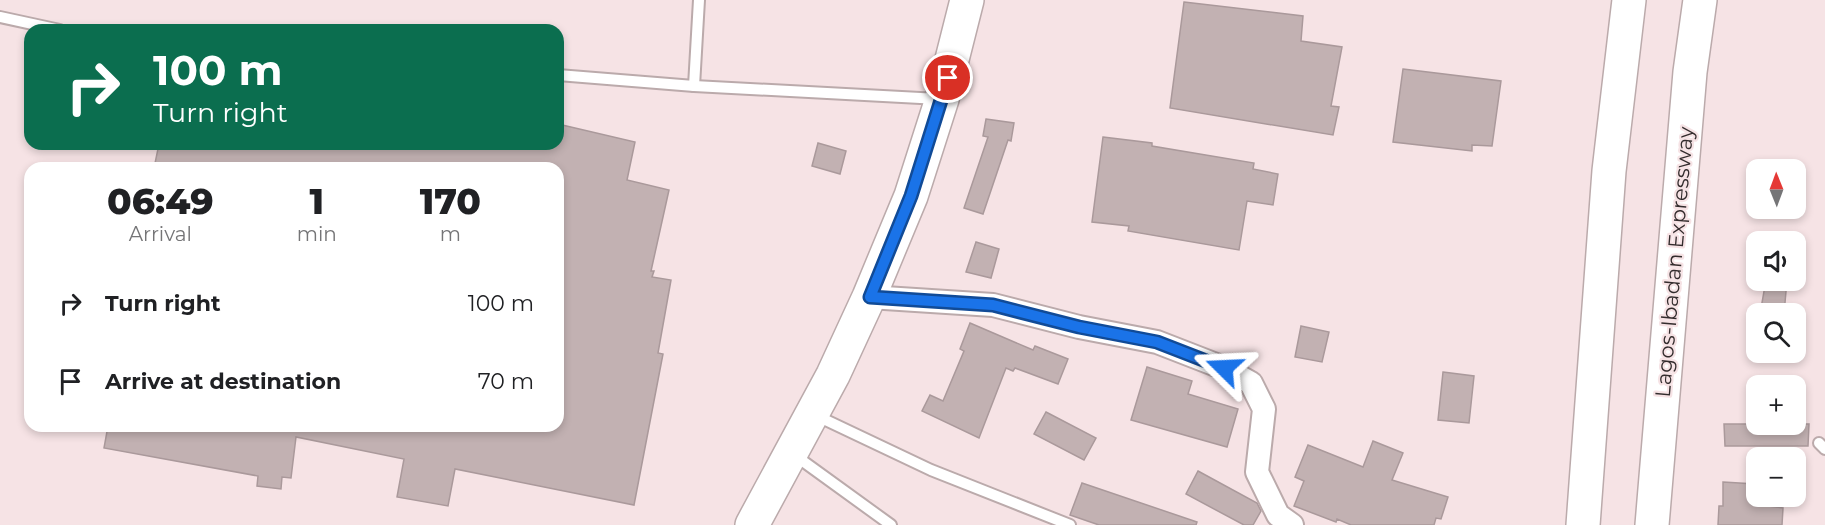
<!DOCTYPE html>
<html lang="en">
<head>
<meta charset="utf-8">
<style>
	:root { --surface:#fff; --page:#f6f6f6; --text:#202124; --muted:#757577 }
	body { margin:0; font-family:Montserrat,sans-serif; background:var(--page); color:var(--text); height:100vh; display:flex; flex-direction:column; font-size:22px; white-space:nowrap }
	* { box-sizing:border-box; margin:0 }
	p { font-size:20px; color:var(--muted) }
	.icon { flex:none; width:33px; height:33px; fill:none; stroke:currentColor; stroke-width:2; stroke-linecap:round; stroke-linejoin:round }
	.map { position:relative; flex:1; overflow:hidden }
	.side { position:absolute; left:24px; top:162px; width:540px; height:270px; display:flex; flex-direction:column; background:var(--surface); border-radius:18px; box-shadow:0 3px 9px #0003 }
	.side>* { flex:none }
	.banner { position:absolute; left:24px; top:24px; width:540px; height:126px; border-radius:18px; box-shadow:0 3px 9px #0003; background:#0b6e4f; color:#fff; overflow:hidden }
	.needle { width:39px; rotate:359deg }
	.fabs { position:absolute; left:1746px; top:159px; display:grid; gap:12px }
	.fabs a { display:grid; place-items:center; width:60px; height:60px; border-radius:12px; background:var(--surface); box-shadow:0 3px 9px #0003; font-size:30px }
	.pin { position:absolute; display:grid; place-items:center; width:51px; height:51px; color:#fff; margin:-26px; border:3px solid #fff; border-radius:50%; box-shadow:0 2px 6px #0007 }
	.me { position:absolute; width:66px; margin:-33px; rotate:291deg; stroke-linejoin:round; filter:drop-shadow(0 0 4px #0008) }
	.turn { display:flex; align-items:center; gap:21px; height:126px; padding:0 30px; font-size:27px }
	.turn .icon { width:78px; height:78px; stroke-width:2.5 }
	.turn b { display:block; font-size:42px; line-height:51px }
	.eta { display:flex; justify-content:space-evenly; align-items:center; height:102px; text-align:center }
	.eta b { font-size:36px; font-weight:800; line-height:42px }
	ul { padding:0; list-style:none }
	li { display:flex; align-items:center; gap:18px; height:78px; padding:0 30px }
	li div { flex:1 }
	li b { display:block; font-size:22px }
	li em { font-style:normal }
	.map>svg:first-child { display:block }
	.building { fill:#c2b1b2; stroke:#aa999b; stroke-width:1.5 }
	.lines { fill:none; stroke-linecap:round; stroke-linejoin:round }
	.service-casing { stroke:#bbaaab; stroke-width:14 }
	.minor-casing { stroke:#bbaaab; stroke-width:26 }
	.trunk-casing { stroke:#bbaaab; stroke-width:36 }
	.motorway-casing { stroke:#bbaaab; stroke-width:36 }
	.service { stroke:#fff; stroke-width:10 }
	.minor { stroke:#fff; stroke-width:22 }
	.trunk { stroke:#fff; stroke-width:33 }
	.motorway { stroke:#fff; stroke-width:33 }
	.route-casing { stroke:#114b97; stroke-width:15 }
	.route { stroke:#1a73e8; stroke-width:10 }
	.labels { text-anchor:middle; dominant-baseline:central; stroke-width:4.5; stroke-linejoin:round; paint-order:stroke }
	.street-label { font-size:21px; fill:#332c2d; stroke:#f6e3e5 }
</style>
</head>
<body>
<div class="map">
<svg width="1825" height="525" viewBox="0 0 1825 525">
	<rect width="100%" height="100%" fill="#f6e3e5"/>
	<!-- building -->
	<g class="building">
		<path d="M1184,2L1303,16L1301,41L1342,47L1331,106L1339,107L1333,135L1170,108Z"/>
		<path d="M1403,69L1501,81L1492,146L1472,145V151L1393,142Z"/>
		<path d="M986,119L1014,123L1011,141L1008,140L983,214L964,208L988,137L983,136Z"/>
		<path d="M558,124L635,142L627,180L669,190L651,271H654L652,277L671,280L658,353L663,354L634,505L455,469L448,506L397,497L404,459L296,437L291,478L282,477L281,489L257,486L258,476L104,448L108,426H558V168H154L159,144H558Z"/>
		<path d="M1103,137L1152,143V146L1254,163L1253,169L1278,174L1273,205L1247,201L1239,250L1128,231L1129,226L1092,222Z"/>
		<path d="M818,143L846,151L840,174L812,166Z"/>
		<path d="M976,242L999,249L991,278L966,272Z"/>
		<path d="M1766,280H1787L1784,314H1760Z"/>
		<path d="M970,323L1033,350L1035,346L1068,359L1058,384L1015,368L1013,371L1006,368L979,438L922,411L930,395L943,401L964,351L960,349Z"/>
		<path d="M1301,326L1329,332L1322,362L1295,357Z"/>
		<path d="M1147,367L1192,381L1188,394L1238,409L1227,447L1131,420Z"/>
		<path d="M1443,372L1474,376L1469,423L1438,420Z"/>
		<path d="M1046,412L1096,438L1084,460L1034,434Z"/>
		<path d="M1724,424H1809L1808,446H1725Z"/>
		<path d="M1373,441L1403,453L1392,480L1448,497L1441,519L1436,518L1434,525H1351L1337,519L1336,522L1294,506L1304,481L1295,477L1308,445L1363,467Z"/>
		<path d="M1198,471L1257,503L1261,511L1253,525H1244L1186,494Z"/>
		<path d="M1723,482L1755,484L1753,504L1783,508L1782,525H1718L1719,506H1723Z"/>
		<path d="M1082,483L1197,522L1196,525H1099L1070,515Z"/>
	</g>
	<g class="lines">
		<defs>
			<g id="service">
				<path d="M0,17L60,30"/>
				<path d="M558,75L694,86L939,99"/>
				<path d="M694,86L699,0"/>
				<path d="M815,415L931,470L1070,525"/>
				<path d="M1819,443L1825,449"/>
				<path d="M793,454L891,525"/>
			</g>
			<path id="minor" d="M869,297L993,305L1079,327L1157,342L1224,368L1251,383L1264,409L1257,472L1278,515L1292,525"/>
			<path id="trunk" d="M752,525L833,375L869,297L911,196L942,99L967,0"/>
			<g id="motorway">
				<path d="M1583,525L1609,171L1629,0"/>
				<path d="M1652,525L1690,72L1700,0"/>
			</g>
		</defs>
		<!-- service casing -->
		<use href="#service" class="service-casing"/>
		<!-- minor casing -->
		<use href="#minor" class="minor-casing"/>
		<!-- trunk casing -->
		<use href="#trunk" class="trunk-casing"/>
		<!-- motorway casing -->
		<use href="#motorway" class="motorway-casing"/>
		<!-- service -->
		<use href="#service" class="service"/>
		<!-- minor -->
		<use href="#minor" class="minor"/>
		<!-- trunk -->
		<use href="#trunk" class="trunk"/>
		<!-- motorway -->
		<use href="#motorway" class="motorway"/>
	</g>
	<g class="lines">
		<defs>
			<path id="route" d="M948,78L911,196L870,297L993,305L1079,327L1157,342L1224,368"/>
		</defs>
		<!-- route casing -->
		<use href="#route" class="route-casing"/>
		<!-- route -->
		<use href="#route" class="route"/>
	</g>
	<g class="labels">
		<!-- street labels -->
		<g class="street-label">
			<text transform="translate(1674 262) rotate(-85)">Lagos-Ibadan Expressway</text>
		</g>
	</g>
</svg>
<div class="fabs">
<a><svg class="needle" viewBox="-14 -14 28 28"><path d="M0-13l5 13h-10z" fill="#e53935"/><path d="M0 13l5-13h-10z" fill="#757577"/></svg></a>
<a><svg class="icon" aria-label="sound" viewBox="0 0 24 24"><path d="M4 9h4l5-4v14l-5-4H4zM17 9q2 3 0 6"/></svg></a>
<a><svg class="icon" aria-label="search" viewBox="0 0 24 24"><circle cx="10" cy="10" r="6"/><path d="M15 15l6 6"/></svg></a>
<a>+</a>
<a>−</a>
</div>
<div class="pin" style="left:948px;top:78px;background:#d93025"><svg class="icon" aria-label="arrive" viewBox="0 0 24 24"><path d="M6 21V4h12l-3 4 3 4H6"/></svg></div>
<svg class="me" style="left:1224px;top:368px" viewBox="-20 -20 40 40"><path d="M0-17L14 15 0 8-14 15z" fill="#1a73e8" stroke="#fff" stroke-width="4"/></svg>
<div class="banner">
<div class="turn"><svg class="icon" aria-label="right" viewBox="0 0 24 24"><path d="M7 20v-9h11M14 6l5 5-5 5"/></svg><div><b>100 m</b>Turn right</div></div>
</div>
<section class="side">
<div class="eta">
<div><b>06:49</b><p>Arrival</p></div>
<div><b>1</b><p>min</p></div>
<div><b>170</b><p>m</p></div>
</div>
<ul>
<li><svg class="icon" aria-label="right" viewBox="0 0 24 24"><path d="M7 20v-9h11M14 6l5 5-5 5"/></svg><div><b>Turn right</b></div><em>100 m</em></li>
<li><svg class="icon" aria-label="arrive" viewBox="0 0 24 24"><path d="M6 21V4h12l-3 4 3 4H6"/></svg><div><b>Arrive at destination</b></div><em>70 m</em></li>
</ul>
</section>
</div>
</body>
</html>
